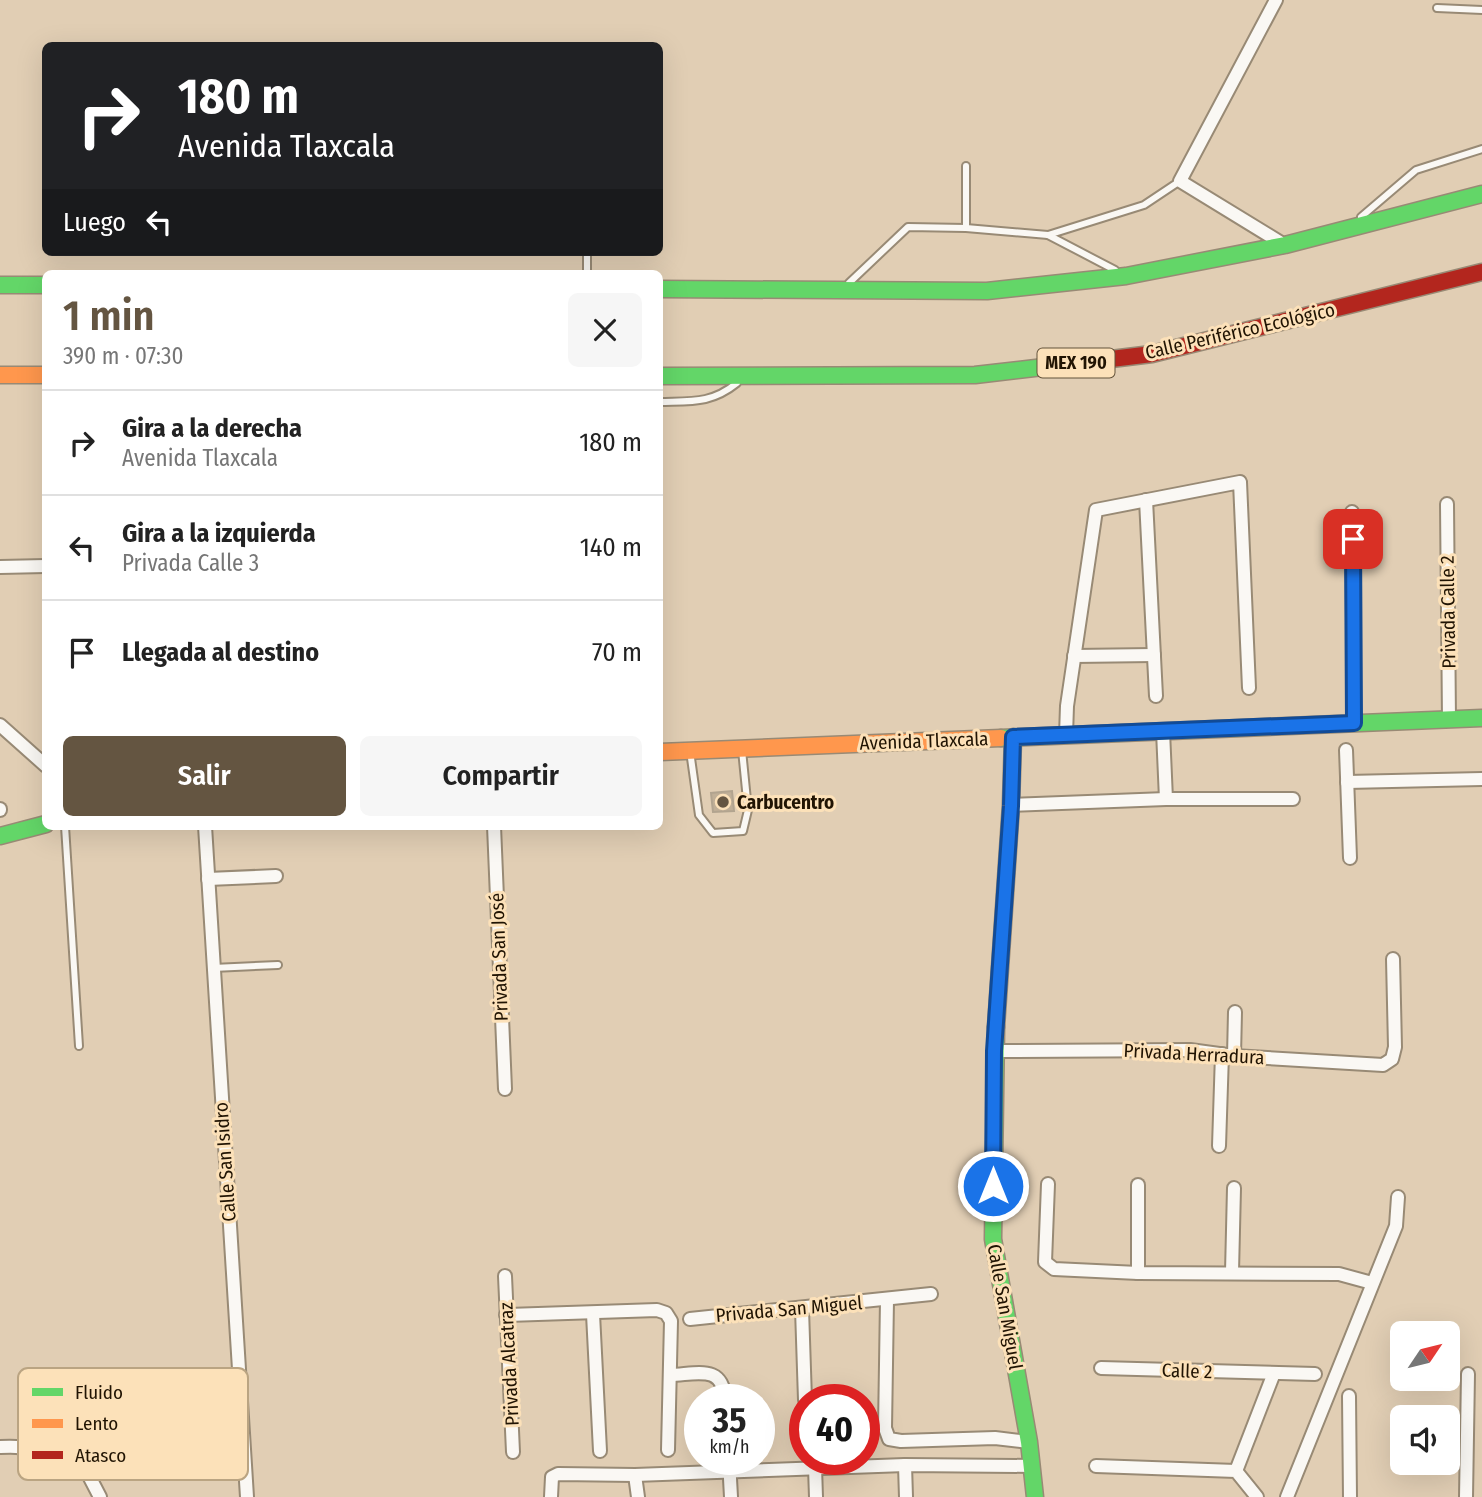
<!DOCTYPE html>
<html lang="es">
<head>
<meta charset="utf-8">
<style>
	:root { --surface:#fff; --page:#f6f6f6; --text:#222; --muted:#767676; --line:#e0e0e0; --accent:#645541 }
	body { margin:0; font-family:"Fira Sans Condensed",sans-serif; background:var(--page); color:var(--text); height:100vh; display:flex; flex-direction:column; font-size:26px; white-space:nowrap }
	* { box-sizing:border-box; margin:0 }
	p { font-size:23px; color:var(--muted) }
	.icon { flex:none; width:38px; height:38px; fill:none; stroke:currentColor; stroke-width:2; stroke-linecap:round; stroke-linejoin:round }
	.map { position:relative; flex:1; overflow:hidden }
	.drawer { position:absolute; left:42px; top:270px; width:621px; height:560px; display:flex; flex-direction:column; background:var(--surface); border-radius:10px; box-shadow:0 7px 28px #0002 }
	.drawer>* { flex:none }
	.hud { position:absolute; left:42px; top:42px; width:621px; height:214px; border-radius:10px; box-shadow:0 7px 28px #0002; background:#202124; color:#fff; overflow:hidden }
	.needle { width:46px; rotate:55deg }
	.fabs { position:absolute; left:1390px; top:1321px; display:grid; gap:14px }
	.fabs a { display:grid; place-items:center; width:70px; height:70px; border-radius:10px; background:var(--surface); box-shadow:0 7px 28px #0002; font-size:35px }
	.speed { position:absolute; left:684px; top:1384px; display:flex; gap:14px; font-size:35px; font-weight:700; text-align:center }
	.speed>* { display:grid; place-content:center; width:91px; height:91px; border-radius:50%; background:var(--surface); box-shadow:0 7px 28px #0002; line-height:1 }
	.speed small { font-size:18px; font-weight:400 }
	.speed .limit { border:10px solid #d22; background:#fff; color:#111 }
	.pin { position:absolute; display:grid; place-items:center; width:60px; height:60px; color:#fff; margin:-30px; border-radius:14px; box-shadow:0 4px 10px #0006 }
	.me { position:absolute; width:77px; margin:-38px; rotate:0deg; stroke-linejoin:round; filter:drop-shadow(0 0 5px #0008) }
	.turn { display:flex; align-items:center; gap:24px; height:147px; padding:0 21px; font-size:32px }
	.turn .icon { width:91px; height:91px; stroke-width:2.5 }
	.turn b { display:block; font-size:49px; line-height:60px }
	.then { display:flex; align-items:center; height:66px; padding:0 21px; background:#0003; gap:14px; font-size:26px }
	.round { display:grid; place-items:center; flex:none; width:74px; height:74px; border-radius:10px; background:var(--page) }
	.summary { display:flex; align-items:center; justify-content:space-between; height:119px; padding:0 21px }
	h1 { font-size:42px; font-weight:600; line-height:52px; color:var(--accent) }
	.button { display:flex; gap:14px; margin-top:auto; padding:14px 21px }
	.button a { flex:1; height:80px; border-radius:10px; background:var(--accent); color:#fff; font-size:28px; font-weight:600; line-height:80px; text-align:center }
	.button a+a { background:var(--page); color:var(--text) }
	ul { padding:0; list-style:none }
	li { display:flex; align-items:center; gap:21px; height:105px; padding:0 21px; border-top:2px solid var(--line) }
	li div { flex:1 }
	li b { display:block; font-size:26px }
	li em { font-style:normal }
	.map>svg:first-child { display:block }
	.building { fill:#c0af97; stroke:#b2a48f; stroke-width:2 }
	.lines { fill:none; stroke-linecap:round; stroke-linejoin:round }
	.lane-casing { stroke:#988a75; stroke-width:10 }
	.street-casing { stroke:#988a75; stroke-width:16 }
	.fast-casing { stroke:#988a75; stroke-width:19 }
	.slow-casing { stroke:#988a75; stroke-width:19 }
	.jam-casing { stroke:#988a75; stroke-width:19 }
	.lane { stroke:#faf8f4; stroke-width:6 }
	.street { stroke:#faf8f4; stroke-width:12 }
	.fast { stroke:#63d668; stroke-width:16 }
	.slow { stroke:#ff974d; stroke-width:16 }
	.jam { stroke:#b3261e; stroke-width:16 }
	.route-casing { stroke:#114b97; stroke-width:18 }
	.route { stroke:#1a73e8; stroke-width:12 }
	.poi-dot { fill:#645541; stroke:#fce1b9; stroke-width:2.5 }
	.labels { text-anchor:middle; dominant-baseline:central; stroke-width:6; stroke-linejoin:round; paint-order:stroke }
	.shield { fill:#fce1b9; stroke:#63523a; stroke-width:2 }
	.shield-label { font-size:18px; font-weight:bold; fill:#211403 }
	.street-label { font-size:19px; fill:#211403; stroke:#fce1b9 }
	.poi-label { font-size:19px; font-weight:bold; fill:#211403; stroke:#fce1b9; text-anchor:start }
	.key { fill:#fce1b9; stroke:#baa482; stroke-width:2 }
	.key-label { font-size:19px; fill:#211403 }
</style>
</head>
<body>
<div class="map">
<svg width="1482" height="1497" viewBox="0 0 1482 1497">
	<rect width="100%" height="100%" fill="#e1ceb4"/>
	<!-- building -->
	<path class="building" d="M732,791L734,811L713,812L711,793Z"/>
	<g class="lines">
		<defs>
			<g id="lane">
				<path d="M1437,8L1482,10"/>
				<path d="M966,166V228"/>
				<path d="M1361,217L1416,170L1482,149"/>
				<path d="M1048,235L1144,205L1180,181"/>
				<path d="M587,252V273"/>
				<path d="M849,283L908,227L966,228L1048,235L1115,270"/>
				<path d="M660,402C691,401 711,404 737,383"/>
				<path d="M690,751L699,815L713,833L743,831L748,810L742,750"/>
				<path d="M65,826L79,1046"/>
				<path d="M213,968L278,965"/>
			</g>
			<g id="street">
				<path d="M1276,0L1180,181L1283,244"/>
				<path d="M1146,500L1156,696"/>
				<path d="M1447,504L1449,719"/>
				<path d="M1352,512L1354,723"/>
				<path d="M0,567L46,566"/>
				<path d="M1074,656L1154,655"/>
				<path d="M0,725L46,766"/>
				<path d="M1163,731L1166,799"/>
				<path d="M1066,735L1067,706L1096,510L1240,482L1249,688"/>
				<path d="M1346,750L1350,858"/>
				<path d="M1347,782L1482,779"/>
				<path d="M1011,805L1166,799H1293"/>
				<path d="M0,809V810"/>
				<path d="M205,826L247,1497"/>
				<path d="M494,826L505,1089"/>
				<path d="M208,879L276,876"/>
				<path d="M994,1051L1190,1050L1234,1056L1383,1065L1392,1059L1395,1047L1393,959"/>
				<path d="M1234,1056L1235,1012"/>
				<path d="M1219,1146L1222,1054"/>
				<path d="M1048,1184L1045,1262L1054,1269L1138,1273L1339,1274L1372,1283"/>
				<path d="M1138,1185V1273"/>
				<path d="M1232,1272L1234,1188"/>
				<path d="M505,1276L513,1452"/>
				<path d="M887,1300L885,1428L889,1439L901,1441L995,1438L1029,1442"/>
				<path d="M802,1309L805,1400"/>
				<path d="M593,1314L600,1451"/>
				<path d="M506,1315L657,1310L666,1313L671,1321L668,1450"/>
				<path d="M690,1319L931,1294"/>
				<path d="M1101,1368L1315,1374"/>
				<path d="M670,1375C698,1374 723,1364 725,1400"/>
				<path d="M1349,1396L1350,1497"/>
				<path d="M0,1447C31,1445 32,1449 50,1472H245"/>
				<path d="M729,1460L731,1497"/>
				<path d="M905,1465L906,1497"/>
				<path d="M1096,1466L1236,1471L1257,1497"/>
				<path d="M815,1467L816,1497"/>
				<path d="M1236,1471L1274,1373"/>
				<path d="M87,1472L100,1497"/>
				<path d="M635,1475L638,1497"/>
				<path d="M551,1497L552,1477L558,1474L635,1475L905,1465L1032,1466"/>
				<path d="M1287,1497L1396,1226L1398,1197"/>
				<path d="M1466,1497L1468,1374"/>
			</g>
			<g id="fast">
				<path d="M0,285H46"/>
				<path d="M660,289L987,291L1126,276L1285,245L1482,194"/>
				<path d="M660,376L975,375L1103,360"/>
				<path d="M1001,738L1482,718"/>
				<path d="M0,836L46,824"/>
				<path d="M996,1027L993,1239L1029,1442L1035,1497"/>
			</g>
			<g id="slow">
				<path d="M0,375H46"/>
				<path d="M660,752L1001,738"/>
				<path d="M996,1027L1011,805L1013,737"/>
			</g>
			<path id="jam" d="M1103,360L1152,354L1482,272"/>
		</defs>
		<!-- lane casing -->
		<use href="#lane" class="lane-casing"/>
		<!-- street casing -->
		<use href="#street" class="street-casing"/>
		<!-- fast casing -->
		<use href="#fast" class="fast-casing"/>
		<!-- slow casing -->
		<use href="#slow" class="slow-casing"/>
		<!-- jam casing -->
		<use href="#jam" class="jam-casing"/>
		<!-- lane -->
		<use href="#lane" class="lane"/>
		<!-- street -->
		<use href="#street" class="street"/>
		<!-- fast -->
		<use href="#fast" class="fast"/>
		<!-- slow -->
		<use href="#slow" class="slow"/>
		<!-- jam -->
		<use href="#jam" class="jam"/>
	</g>
	<g class="lines">
		<defs>
			<path id="route" d="M993,1186L994,1051L1011,806L1013,737L1354,723L1353,539"/>
		</defs>
		<!-- route casing -->
		<use href="#route" class="route-casing"/>
		<!-- route -->
		<use href="#route" class="route"/>
	</g>
	<!-- markers -->
	<circle class="poi-dot" cx="723" cy="802" r="7"/>
	<g class="labels">
		<!-- shield labels -->
		<rect class="shield" x="1037.5" y="348.5" width="77" height="29" rx="5"/>
		<g class="shield-label">
			<text x="1076" y="363">MEX 190</text>
		</g>
		<!-- street labels -->
		<g class="street-label">
			<text transform="translate(1240 331) rotate(-13)">Calle Periférico Ecológico</text>
			<text transform="translate(1448 612) rotate(-91)">Privada Calle 2</text>
			<text transform="translate(924 741) rotate(-2)">Avenida Tlaxcala</text>
			<text transform="translate(499 957) rotate(-92)">Privada San José</text>
			<text transform="translate(1194 1054) rotate(3)">Privada Herradura</text>
			<text transform="translate(225 1162) rotate(-94)">Calle San Isidro</text>
			<text transform="translate(1005 1307) rotate(80)">Calle San Miguel</text>
			<text transform="translate(789 1309) rotate(-5)">Privada San Miguel</text>
			<text transform="translate(509 1364) rotate(-93)">Privada Alcatraz</text>
			<text transform="translate(1187 1371) rotate(2)">Calle 2</text>
		</g>
		<!-- poi labels -->
		<g class="poi-label">
			<text x="737" y="802">Carbucentro</text>
		</g>
	</g>
	<!-- legend -->
	<rect x="18" y="1368" width="230" height="112" rx="10" class="key"/>
	<rect x="32" y="1388" width="31" height="8" fill="#63d668"/>
	<rect x="32" y="1419" width="31" height="9" fill="#ff974d"/>
	<rect x="32" y="1451" width="31" height="8" fill="#b3261e"/>
	<g class="key-label">
		<text x="75" y="1399">Fluido</text>
		<text x="75" y="1430">Lento</text>
		<text x="75" y="1462">Atasco</text>
	</g>
</svg>
<div class="fabs">
<a><svg class="needle" viewBox="-14 -14 28 28"><path d="M0-13l5 13h-10z" fill="#e53935"/><path d="M0 13l5-13h-10z" fill="#767676"/></svg></a>
<a><svg class="icon" aria-label="sound" viewBox="0 0 24 24"><path d="M4 9h4l5-4v14l-5-4H4zM17 9q2 3 0 6"/></svg></a>
</div>
<div class="speed"><div>35<small>km/h</small></div><div class="limit">40</div></div>
<div class="pin" style="left:1353px;top:539px;background:#d93025"><svg class="icon" aria-label="arrive" viewBox="0 0 24 24"><path d="M6 21V4h12l-3 4 3 4H6"/></svg></div>
<svg class="me" style="left:993px;top:1186px" viewBox="-20 -20 40 40"><circle r="17" fill="#1a73e8" stroke="#fff" stroke-width="3"/><path d="M0-11L8 9 0 5-8 9z" fill="#fff"/></svg>
<div class="hud">
<div class="turn"><svg class="icon" aria-label="right" viewBox="0 0 24 24"><path d="M7 20v-9h11M14 6l5 5-5 5"/></svg><div><b>180 m</b>Avenida Tlaxcala</div></div>
<div class="then">Luego<svg class="icon" aria-label="left" viewBox="0 0 24 24"><path d="M17 20v-9H6M10 6l-5 5 5 5"/></svg></div>
</div>
<section class="drawer">
<div class="summary"><div><h1>1 min</h1><p>390 m · 07:30</p></div><a class="round"><svg class="icon" aria-label="close" viewBox="0 0 24 24"><path d="M6 6l12 12M18 6L6 18"/></svg></a></div>
<ul>
<li><svg class="icon" aria-label="right" viewBox="0 0 24 24"><path d="M7 20v-9h11M14 6l5 5-5 5"/></svg><div><b>Gira a la derecha</b><p>Avenida Tlaxcala</p></div><em>180 m</em></li>
<li><svg class="icon" aria-label="left" viewBox="0 0 24 24"><path d="M17 20v-9H6M10 6l-5 5 5 5"/></svg><div><b>Gira a la izquierda</b><p>Privada Calle 3</p></div><em>140 m</em></li>
<li><svg class="icon" aria-label="arrive" viewBox="0 0 24 24"><path d="M6 21V4h12l-3 4 3 4H6"/></svg><div><b>Llegada al destino</b></div><em>70 m</em></li>
</ul>
<div class="button"><a>Salir</a><a>Compartir</a></div>
</section>
</div>
</body>
</html>
